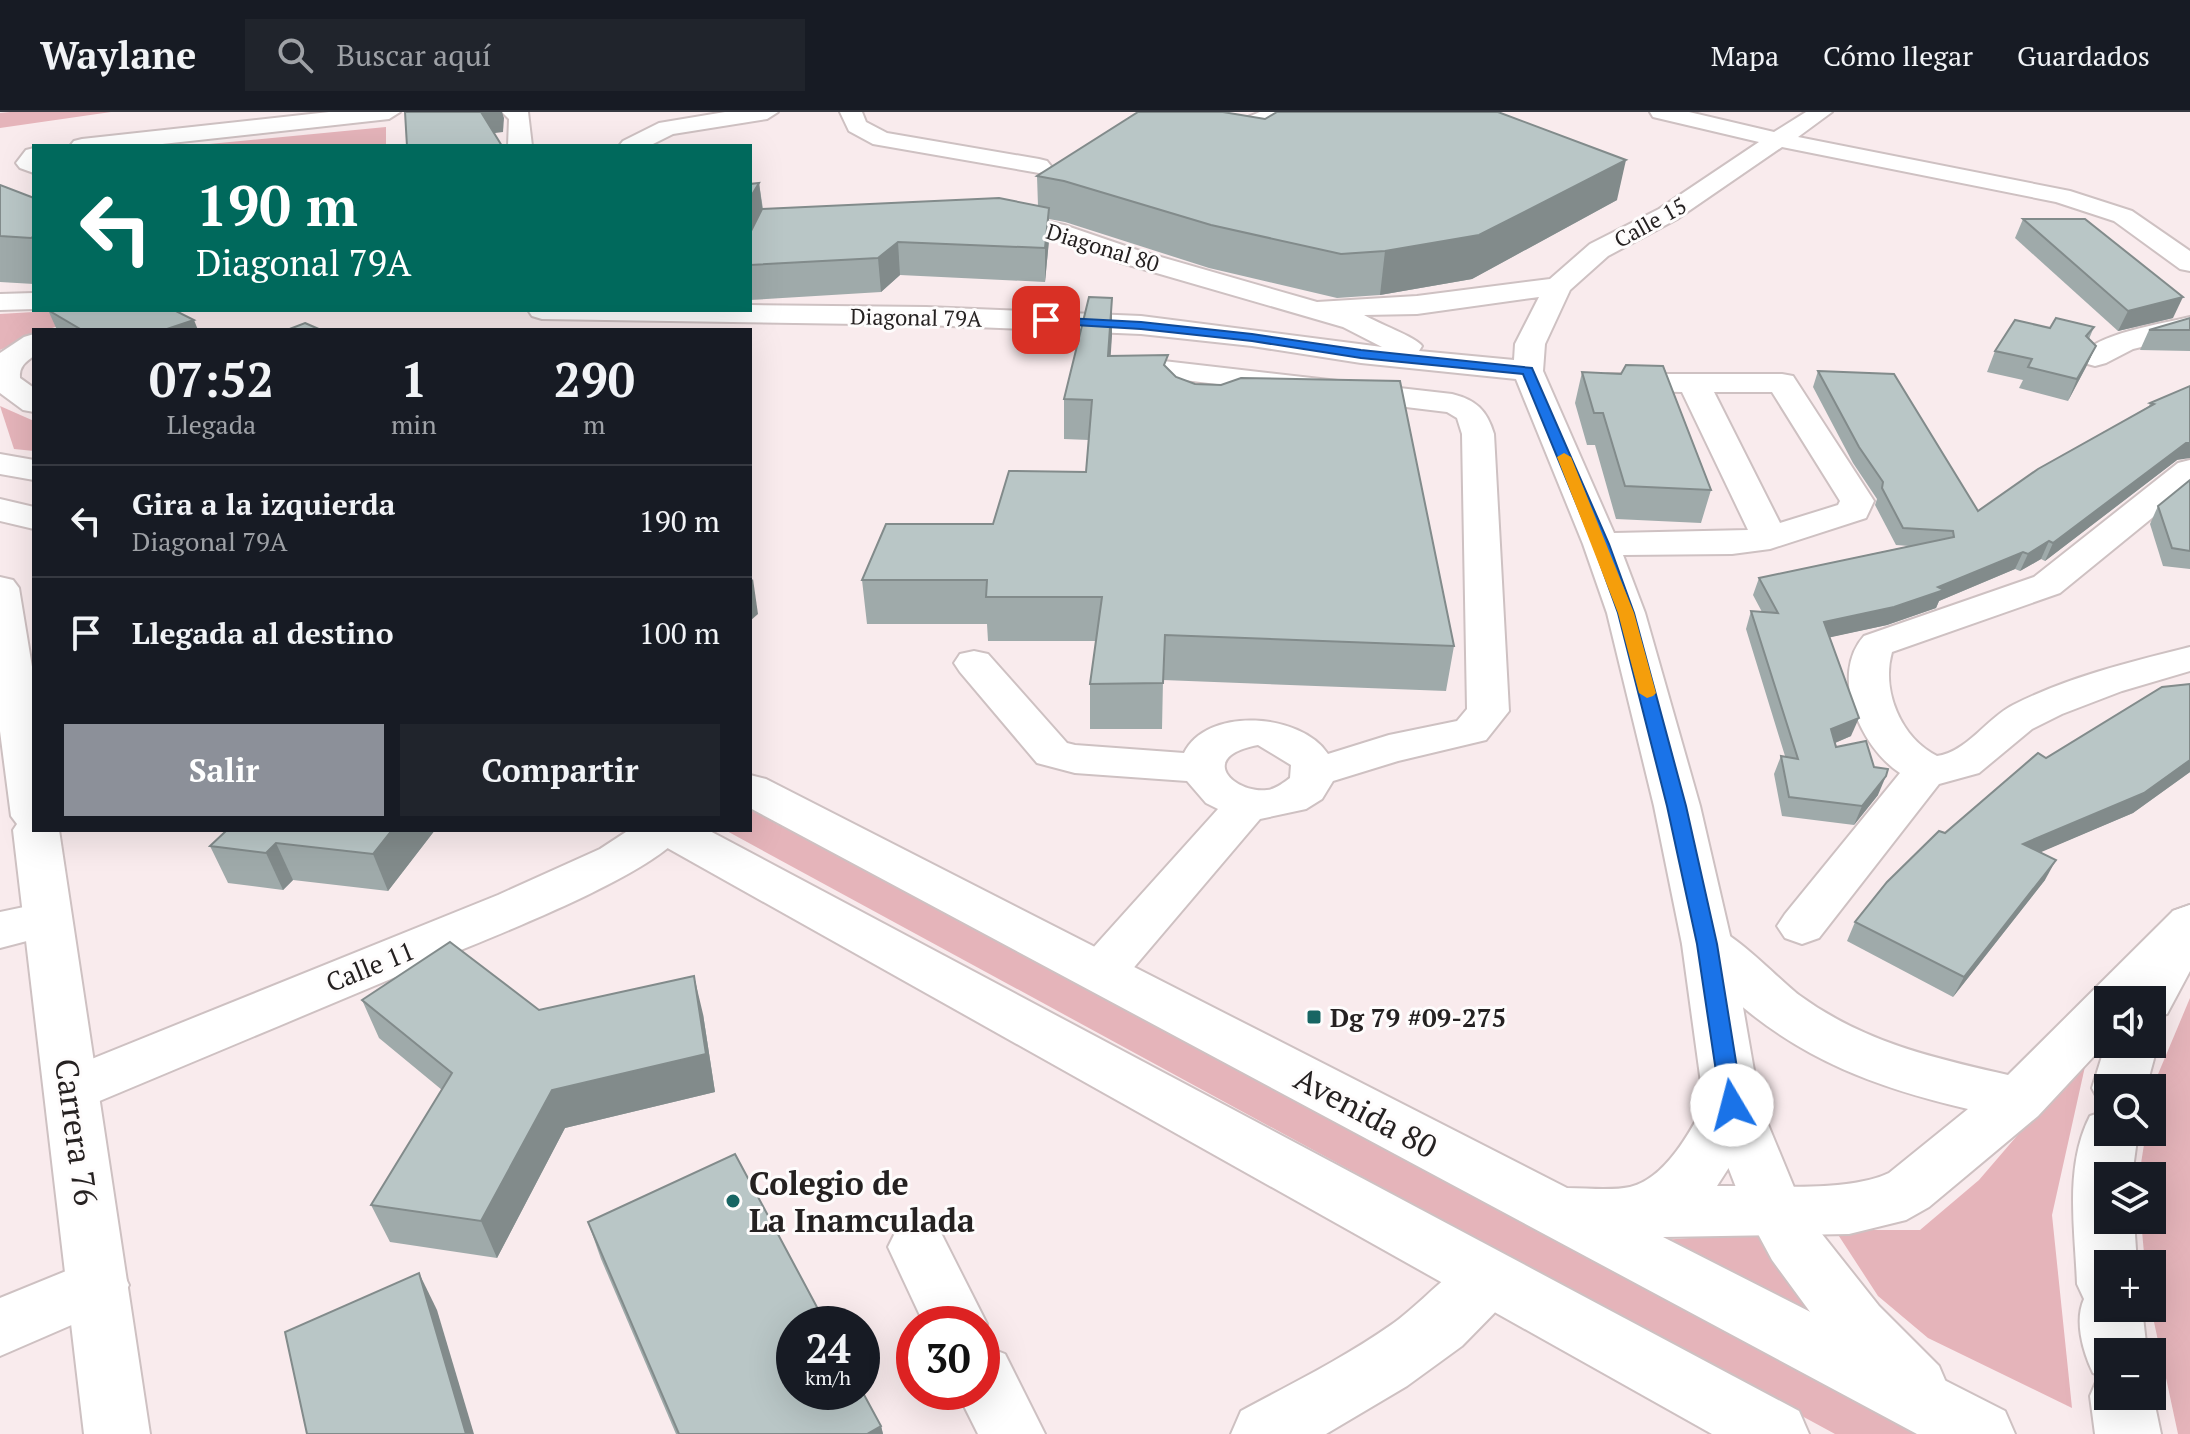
<!DOCTYPE html>
<html lang="es">
<head>
<meta charset="utf-8">
<style>
	:root { --surface:#171b24; --page:#20242c; --text:#f1f3f6; --muted:#9ea1a6; --line:#363941; --accent:#8c9099 }
	body { margin:0; font-family:"PT Serif",serif; background:var(--page); color:var(--text); height:100vh; display:flex; flex-direction:column; font-size:30px; white-space:nowrap }
	* { box-sizing:border-box; margin:0 }
	p { font-size:26px; color:var(--muted) }
	.icon { flex:none; width:44px; height:44px; fill:none; stroke:currentColor; stroke-width:2; stroke-linecap:round; stroke-linejoin:round }
	.map { position:relative; flex:1; overflow:hidden }
	.drawer { position:absolute; left:32px; top:216px; width:720px; height:504px; display:flex; flex-direction:column; background:var(--surface); border-radius:0px; box-shadow:0 8px 32px #0002 }
	.drawer>* { flex:none }
	.top-card { position:absolute; left:32px; top:32px; width:720px; height:168px; border-radius:0px; box-shadow:0 8px 32px #0002; background:#00695c; color:#fff; overflow:hidden }
	.controls { position:absolute; left:2094px; top:874px; display:grid; gap:16px }
	.controls a { display:grid; place-items:center; width:72px; height:72px; border-radius:0px; background:var(--surface); box-shadow:0 8px 32px #0002; font-size:40px }
	.speed { position:absolute; left:776px; top:1194px; display:flex; gap:16px; font-size:40px; font-weight:700; text-align:center }
	.speed>* { display:grid; place-content:center; width:104px; height:104px; border-radius:50%; background:var(--surface); box-shadow:0 8px 32px #0002; line-height:1 }
	.speed small { font-size:20px; font-weight:400 }
	.speed .limit { border:12px solid #d22; background:#fff; color:#111 }
	.pin { position:absolute; display:grid; place-items:center; width:68px; height:68px; color:#fff; margin:-34px; border-radius:16px; box-shadow:0 4px 12px #0006 }
	.me { position:absolute; width:88px; margin:-44px; rotate:352deg; stroke-linejoin:round; filter:drop-shadow(0 0 6px #0008) }
	.turn { display:flex; align-items:center; gap:28px; height:168px; padding:0 32px; font-size:36px }
	.turn .icon { width:104px; height:104px; stroke-width:2.5 }
	.turn b { display:block; font-size:56px; line-height:68px }
	.eta { display:flex; justify-content:space-evenly; align-items:center; height:136px; text-align:center }
	.eta b { font-size:48px; font-weight:700; line-height:56px }
	.cta { display:flex; gap:16px; margin-top:auto; padding:16px 32px }
	.cta a { flex:1; height:92px; border-radius:0px; background:var(--accent); color:#fff; font-size:32px; font-weight:700; line-height:92px; text-align:center }
	.cta a+a { background:var(--page); color:var(--text) }
	ul { padding:0; list-style:none }
	li { display:flex; align-items:center; gap:24px; height:112px; padding:0 32px; border-top:2px solid var(--line) }
	li div { flex:1 }
	li b { display:block; font-size:30px }
	li em { font-style:normal }
	header { display:flex; align-items:center; gap:48px; box-sizing:border-box; height:112px; padding:0 40px; background:var(--surface); border-bottom:2px solid var(--line) }
	header strong { font-size:38px }
	nav { display:flex; gap:44px; margin-inline-start:auto; font-size:28px }
	.search { width:560px; height:72px; background:var(--page); display:flex; align-items:center; gap:20px; box-sizing:border-box; padding:0 28px; border-radius:0px; color:var(--muted); font-size:30px }
	.map>svg:first-child { display:block }
	.green { fill:#e5b4ba }
	.lines { fill:none; stroke-linecap:round; stroke-linejoin:round }
	.minor-casing { stroke:#cec1c2; stroke-width:4 }
	.major-casing { stroke:#cec1c2; stroke-width:4 }
	.minor { fill:#fff; fill-rule:evenodd }
	.major { fill:#fff; fill-rule:evenodd }
	.wall { fill:#9faaaa }
	.shaded-wall { fill:#828b8b }
	.building { fill:#b9c6c6; stroke:#828b8b; stroke-width:2 }
	.route { fill:#1a73e8; stroke:#114b97; stroke-width:2 }
	.slow { fill:#f59e0b }
	.poi-dot { fill:#176563; stroke:#fefcfc; stroke-width:3 }
	.labels { text-anchor:middle; dominant-baseline:central; stroke-width:6; stroke-linejoin:round; paint-order:stroke }
	.far-street-label { font-size:22px; fill:#252121; stroke:#fefcfc }
	.street-label { font-size:26px; fill:#252121; stroke:#fefcfc }
	.poi-label { font-size:26px; font-weight:bold; fill:#252121; stroke:#fefcfc; text-anchor:start }
	.near-street-label { font-size:32px; fill:#252121; stroke:#fefcfc }
	.near-poi-label { font-size:32px; font-weight:bold; fill:#252121; stroke:#fefcfc; text-anchor:start }
</style>
</head>
<body>
<header>
<strong>Waylane</strong>
<div class="search"><svg class="icon" aria-label="search" viewBox="0 0 24 24"><circle cx="10" cy="10" r="6"/><path d="M15 15l6 6"/></svg>Buscar aquí</div>
<nav><a>Mapa</a><a>Cómo llegar</a><a>Guardados</a></nav>
</header>
<div class="map">
<svg width="2190" height="1322" viewBox="0 0 2190 1322">
	<rect width="100%" height="100%" fill="#f9ebed"/>
	<!-- green -->
	<g class="green">
		<path d="M10,0H111L0,16V1Z"/>
		<path d="M386,15V34H188Z"/>
		<path d="M67,198H107L46,218H34V223L0,238V202Z"/>
		<path d="M0,294L34,309V339L14,337Z"/>
		<path d="M750,695L1924,1322H1835L725,718H750Z"/>
		<path d="M2190,886V1322H2178L2151,1196L2152,1152H2145L2141,1108H2152V1064H2139L2146,1020H2152L2156,967Z"/>
		<path d="M2088,941L2052,1103L2072,1296L1928,1226L1878,1184L1835,1118H1920L1979,1068Z"/>
		<path d="M1755,1121L1845,1227L1663,1128Z"/>
	</g>
	<g class="lines">
		<defs>
			<g id="minor">
				<path d="M329,0H400L389,7L144,34H70L74,29L82,27Z"/>
				<path d="M502,0H528L532,34H508L509,7Z"/>
				<path d="M725,0H778L767,7L673,22L649,34H619L623,29L659,11Z"/>
				<path d="M840,0H862L866,10L887,21L1039,47L1047,49L1051,54L1047,59L1039,61L873,32L849,19Z"/>
				<path d="M1260,0H1290L1287,5L1239,24L1228,17L1231,12Z"/>
				<path d="M1650,0H1689L1774,20L1806,0H1832L1798,25L2070,79L2132,99L2190,139V159L2180,157L2114,109L2056,90L1782,35L1677,107L1608,144L1570,178L1545,232L1543,259L1614,421L1748,418L1682,280L1597,278L1593,271L1597,264L1608,262H1782L1793,264L1874,389L1866,406L1770,437L1732,442L1623,443L1645,501L1700,694L1732,832L1760,993L1798,1085L1814,1112L1879,1194L1939,1254L1948,1275L1939,1296L1916,1305L1893,1296L1835,1234L1772,1148L1744,1096L1704,993L1682,832L1654,694L1607,501L1583,432L1516,267L1361,251L1252,234L1141,222L926,213L542,207L532,204L528,198H750V193L926,195L1141,204L1382,235L1343,215L1122,151L1049,125L983,111L979,106L983,101L992,98L1064,113L1140,139L1317,190L1417,184L1550,167L1590,132L1659,97L1759,30L1653,5ZM1539,185L1515,232L1514,248L1419,239L1422,234C1416,225 1377,211 1364,203L1417,202ZM1714,280H1772L1840,389L1838,393L1780,411Z"/>
				<path d="M34,36V61L20,56L16,51L26,38Z"/>
				<path d="M34,181V197L0,198V182Z"/>
				<path d="M2190,205V223L2133,237L2106,251L2095,254L2084,251L2080,245C2096,221 2162,212 2190,205Z"/>
				<path d="M1146,247L1452,282C1476,288 1487,298 1494,322L1509,599L1486,628L1398,649L1333,669L1322,687L1306,697L1260,707L1119,873L1101,879L1083,873L1076,860L1083,847L1218,697L1206,691L1187,669L1075,661L1037,651L960,560L954,551L960,542L974,539L988,542L1067,631L1075,633L1184,641C1207,594 1301,601 1328,642L1389,623L1457,609L1467,597L1462,322L1457,306L1447,300L1135,262L1131,256L1135,250ZM1258,633L1291,653L1290,666C1283,671 1276,677 1267,678C1235,682 1195,645 1258,633Z"/>
				<path d="M2190,348V375L2060,481L1892,540C1881,579 1901,626 1937,644C1967,640 1987,606 2013,593C2068,565 2130,550 2190,535V559L2122,579L2062,602L2032,617L1979,661L1939,672L1819,826L1802,832L1785,826L1777,814L1785,802L1900,661C1860,635 1829,563 1864,524L2034,465L2178,351Z"/>
				<path d="M629,718H685C656,765 463,836 405,861C300,905 195,949 90,993L71,1000L52,993L44,978L52,963L498,783L600,737Z"/>
				<path d="M48,790L65,795L72,807L65,819L0,836V800Z"/>
				<path d="M2190,793V859L2167,902L2152,906V888H2123L2173,799Z"/>
				<path d="M2152,922L2158,932L2146,976H2108V994L2100,991L2092,976L2108,925V932H2152Z"/>
				<path d="M2108,998V1020H2138L2132,1064H2108V1108H2134L2137,1152H2108V1196H2142L2147,1240H2108V1284H2152V1279L2161,1322H2095L2090,1284L2099,1263L2093,1261C2083,1240 2074,1209 2084,1187L2077,1172C2075,1117 2064,1055 2090,1004Z"/>
				<path d="M918,1109L939,1117L987,1212L982,1223V1212H924L888,1135L897,1117Z"/>
				<path d="M1489,1138L1511,1146L1519,1165L1511,1184L1462,1234L1407,1274L1326,1322H1231L1241,1299C1291,1272 1344,1246 1391,1213C1424,1190 1454,1151 1489,1138Z"/>
				<path d="M98,1146L120,1154L129,1173L120,1192L0,1244V1186Z"/>
				<path d="M982,1233L1005,1242L1045,1322H978L957,1280H982Z"/>
			</g>
			<g id="major">
				<path d="M34,222V244C25,250 19,255 20,266L34,276V300L23,298L0,281V241L24,225Z"/>
				<path d="M0,342L34,348V368L0,362Z"/>
				<path d="M0,387L34,395V417L0,409Z"/>
				<path d="M0,465L13,468L19,476L34,567V718H59L150,1322H84L13,718L17,712L11,704L0,619Z"/>
				<path d="M750,663L766,667L1567,1076C1587,1076 1611,1079 1630,1075C1669,1066 1696,1009 1713,977L1732,971L1751,977L1760,993L1737,1043L1717,1074C1765,1073 1847,1081 1889,1061L1968,997C1876,975 1804,949 1732,886C1714,869 1694,853 1682,832L1689,819C1694,818 1702,814 1707,814C1729,814 1779,868 1799,883C1863,930 1933,946 2008,963L2173,799L2190,793V842L2146,888H2108V929L2038,1004L1929,1095L1906,1108L1849,1122L1663,1125L2005,1299L2015,1322H1917L750,696Z"/>
				<path d="M648,718H708L1799,1299L1809,1322H1712L655,729Z"/>
			</g>
		</defs>
		<!-- minor casing -->
		<use href="#minor" class="minor-casing"/>
		<!-- major casing -->
		<use href="#major" class="major-casing"/>
		<!-- minor -->
		<use href="#minor" class="minor"/>
		<!-- major -->
		<use href="#major" class="major"/>
	</g>
	<!-- wall -->
	<g class="wall">
		<path d="M1037,64L1617,88L1472,167L1380,183L1337,186L1209,156L1065,110L1049,107V128L1045,170L900,163L881,180L750,188V72L759,71L763,97L1038,94Z"/>
		<path d="M0,73L34,86V172L0,170Z"/>
		<path d="M2023,107L2173,206L2118,219L2015,126Z"/>
		<path d="M1112,186L1110,244L1168,257L1454,534L1446,579L1163,568L1162,617H1090V572L1096,529H988L987,512H867L862,468L993,412L1086,360L1089,328L1064,327V287Z"/>
		<path d="M48,198L198,218H57Z"/>
		<path d="M2190,206V239L2140,238L2149,218Z"/>
		<path d="M2094,215L2089,227L2096,234L2086,255L2068,289L2019,276L2023,268L1987,260L1995,239L2050,216Z"/>
		<path d="M1818,259L1978,399L2149,294L2150,291L2190,274L2177,348L2045,449L2041,447L2020,459L2015,457L1939,489L1936,496L1887,513L1830,525L1851,624L1835,631L1836,635L1878,683L1854,713L1782,704L1774,662L1781,644H1785L1746,517L1751,499L1762,500L1753,483L1759,466L1909,434L1896,433L1875,393L1877,387L1853,351L1813,275Z"/>
		<path d="M1582,260L1711,378L1701,411L1616,407L1595,333H1587L1575,291Z"/>
		<path d="M2190,368V457L2163,454L2150,412L2158,394Z"/>
		<path d="M2190,572V660L2133,701L2040,740L2045,768L1953,885L1847,829L1855,810L1945,721L2046,646Z"/>
		<path d="M227,718H435L388,779L293,768L283,778L228,771L210,734Z"/>
		<path d="M362,888L539,898L703,902L715,980L565,1016L497,1146L390,1130L371,1093L442,978L379,926Z"/>
		<path d="M588,1110L881,1314L883,1322H676L601,1147Z"/>
	</g>
	<!-- shaded-wall -->
	<g class="shaded-wall">
		<path d="M473,0H502L504,6L503,20L479,23Z"/>
		<path d="M1626,48L1617,88L1472,167L1380,183L1385,139Z"/>
		<path d="M759,71L765,117L750,143V86Z"/>
		<path d="M1049,96V128L1045,170V136Z"/>
		<path d="M898,130L900,163L881,180L878,146Z"/>
		<path d="M2183,185L2173,206L2118,219L2128,199Z"/>
		<path d="M1112,186V224L1108,284V244Z"/>
		<path d="M194,208L198,218H164Z"/>
		<path d="M2096,234L2086,255L2068,289L2077,267Z"/>
		<path d="M2186,331H2190V346L2177,348L2045,449L2053,431Z"/>
		<path d="M2049,429L2041,447L2020,459L2028,442Z"/>
		<path d="M2023,440L2015,457L1939,489L1936,496L1887,513L1818,528L1824,510L1938,475Z"/>
		<path d="M753,467L758,502L750,509V470Z"/>
		<path d="M1859,606L1851,624L1823,636L1831,617Z"/>
		<path d="M2190,648V660L2133,701L2013,752L2023,732Z"/>
		<path d="M1886,664L1878,683L1854,713L1862,694Z"/>
		<path d="M392,718H435L388,779L373,742Z"/>
		<path d="M276,731L293,768L283,778L266,741Z"/>
		<path d="M2056,748L2045,768L1953,885L1964,865Z"/>
		<path d="M694,864L703,902L715,980L565,1016L497,1146L481,1109L552,978Z"/>
		<path d="M419,1161L437,1198L474,1322H466Z"/>
		<path d="M881,1314L883,1322H867Z"/>
	</g>
	<!-- building -->
	<g class="building">
		<path d="M405,0H481L502,34H407Z"/>
		<path d="M1138,0H1223L1265,7L1277,0H1498L1626,48L1479,123L1385,139L1341,142L1211,113L1064,69L1037,64Z"/>
		<path d="M759,71L750,86V72Z"/>
		<path d="M0,73L34,86V124L31,126L0,124Z"/>
		<path d="M999,86L1049,96L1045,136L898,130L878,146L750,153V121L762,97Z"/>
		<path d="M2023,107H2085L2183,185L2128,199Z"/>
		<path d="M1089,185L1112,186L1108,244L1168,243L1164,253L1176,265L1195,272L1221,273L1241,266L1400,269L1454,534L1165,523L1163,571L1090,572L1102,485H986L987,468H862L886,412H993L1009,359L1086,360L1092,288L1064,287Z"/>
		<path d="M48,198H174L194,208L164,218H82Z"/>
		<path d="M2056,206L2094,215L2086,224L2096,234L2077,267L2028,255L2032,247L1995,239L2015,208L2050,216Z"/>
		<path d="M2190,206V218H2149Z"/>
		<path d="M305,211L321,218H287Z"/>
		<path d="M1626,253L1663,254L1711,378L1625,374L1603,301H1594L1582,260L1621,262Z"/>
		<path d="M1818,259L1894,262L1978,399L2038,357L2154,292L2150,291L2190,274V331H2186L2053,431L2049,429L2028,442L2023,440L1938,475L1944,478L1894,495L1824,510L1859,606L1831,617L1836,635L1866,629L1874,655L1888,657L1886,664L1862,694L1789,685L1781,644L1798,647L1751,499L1778,501L1759,466L1954,425L1953,419L1903,416L1882,376L1883,370L1859,335Z"/>
		<path d="M2190,368V439L2172,436L2158,394Z"/>
		<path d="M2190,572V648L2144,681L2023,732L2056,748L1964,865L1855,810L1887,770L1939,719L1945,721L2038,641L2046,646L2162,575Z"/>
		<path d="M227,718H392L373,742L276,731L266,741L210,734Z"/>
		<path d="M450,830L539,898L694,864L706,942L552,978L481,1109L371,1093L452,961L362,888Z"/>
		<path d="M735,1042L826,1212H794V1280H862V1279L881,1314L867,1322H679L588,1110Z"/>
		<path d="M419,1161L466,1322H307L285,1220Z"/>
	</g>
	<!-- route -->
	<path class="route" d="M1046,205L1141,210L1252,222L1361,238L1532,256L1609,432L1634,501L1686,694L1717,832L1743,993L1740,999L1732,1002L1724,999L1721,993L1697,832L1667,694L1618,501L1593,432L1523,262L1361,246L1252,229L1141,217L1042,211L1040,208Z"/>
	<!-- slow -->
	<path class="slow" d="M1564,341L1571,345L1634,501L1656,581L1653,584L1647,586L1639,581L1618,501L1557,345Z"/>
	<!-- markers -->
	<g class="poi-dot">
		<rect x="1306" y="897" width="16" height="16" rx="4"/>
		<circle cx="733" cy="1089" r="8"/>
	</g>
	<g class="labels">
		<!-- far-street labels -->
		<g class="far-street-label">
			<text transform="translate(1650 110) rotate(-29)">Calle 15</text>
			<text transform="translate(1103 135) rotate(17)">Diagonal 80</text>
			<text transform="translate(916 205) rotate(1)">Diagonal 79A</text>
		</g>
		<!-- street labels -->
		<g class="street-label">
			<text transform="translate(370 854) rotate(-22)">Calle 11</text>
		</g>
		<!-- poi labels -->
		<g class="poi-label">
			<text x="1330" y="905">Dg 79 #09-275</text>
		</g>
		<!-- near-street labels -->
		<g class="near-street-label">
			<text transform="translate(1366 1000) rotate(28)">Avenida 80</text>
			<text transform="translate(77 1020) rotate(82)">Carrera 76</text>
		</g>
		<!-- near-poi labels -->
		<g class="near-poi-label">
			<text x="749" y="1071">Colegio de<tspan x="749" dy="37">La Inamculada</tspan></text>
		</g>
	</g>
</svg>
<div class="controls">
<a><svg class="icon" aria-label="sound" viewBox="0 0 24 24"><path d="M4 9h4l5-4v14l-5-4H4zM17 9q2 3 0 6"/></svg></a>
<a><svg class="icon" aria-label="search" viewBox="0 0 24 24"><circle cx="10" cy="10" r="6"/><path d="M15 15l6 6"/></svg></a>
<a><svg class="icon" aria-label="layers" viewBox="0 0 24 24"><path d="M12 4l9 5-9 5-9-5zM3 14l9 5 9-5"/></svg></a>
<a>+</a>
<a>−</a>
</div>
<div class="speed"><div>24<small>km/h</small></div><div class="limit">30</div></div>
<div class="pin" style="left:1046px;top:208px;background:#d93025"><svg class="icon" aria-label="arrive" viewBox="0 0 24 24"><path d="M6 21V4h12l-3 4 3 4H6"/></svg></div>
<svg class="me" style="left:1732px;top:993px" viewBox="-20 -20 40 40"><circle r="19" fill="#fff"/><path d="M0-13L10 11 0 6-10 11z" fill="#1a73e8"/></svg>
<div class="top-card">
<div class="turn"><svg class="icon" aria-label="left" viewBox="0 0 24 24"><path d="M17 20v-9H6M10 6l-5 5 5 5"/></svg><div><b>190 m</b>Diagonal 79A</div></div>
</div>
<section class="drawer">
<div class="eta">
<div><b>07:52</b><p>Llegada</p></div>
<div><b>1</b><p>min</p></div>
<div><b>290</b><p>m</p></div>
</div>
<ul>
<li><svg class="icon" aria-label="left" viewBox="0 0 24 24"><path d="M17 20v-9H6M10 6l-5 5 5 5"/></svg><div><b>Gira a la izquierda</b><p>Diagonal 79A</p></div><em>190 m</em></li>
<li><svg class="icon" aria-label="arrive" viewBox="0 0 24 24"><path d="M6 21V4h12l-3 4 3 4H6"/></svg><div><b>Llegada al destino</b></div><em>100 m</em></li>
</ul>
<div class="cta"><a>Salir</a><a>Compartir</a></div>
</section>
</div>
</body>
</html>
